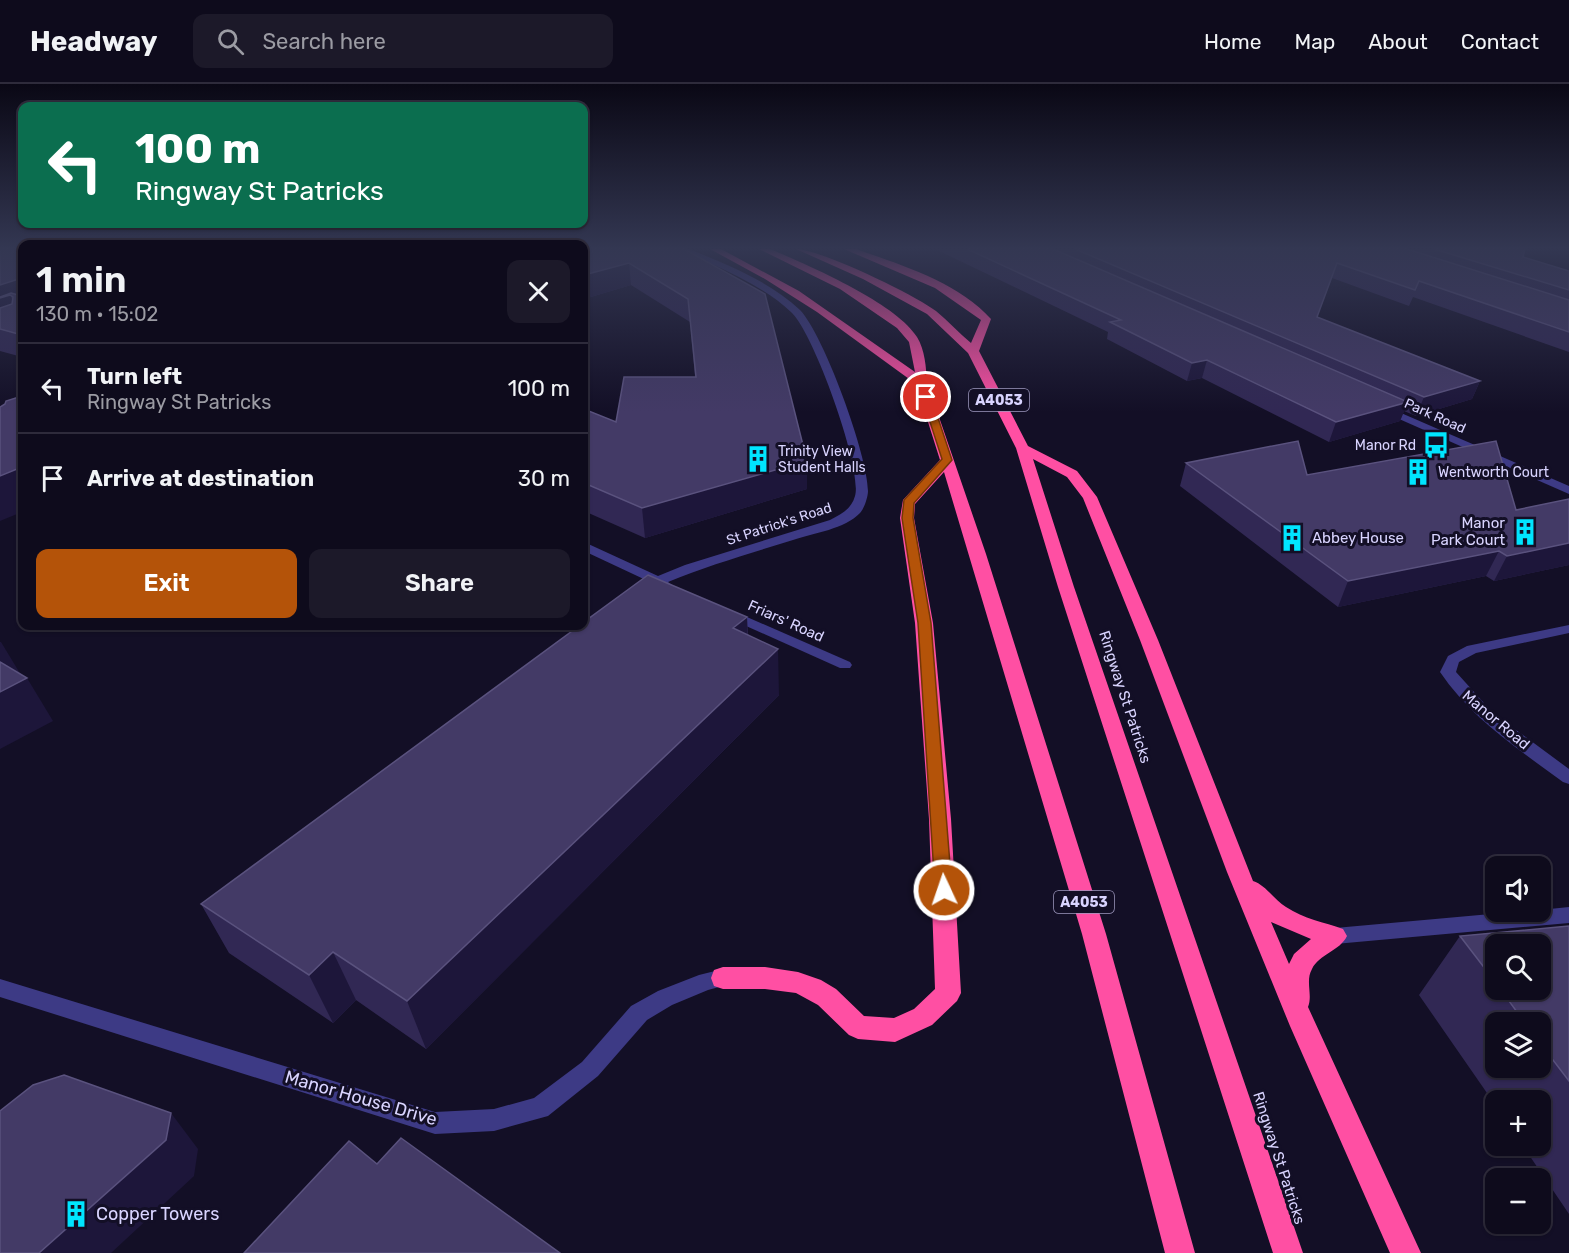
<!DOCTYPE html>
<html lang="en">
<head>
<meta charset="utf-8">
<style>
	:root { --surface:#0e0b1c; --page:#1c1929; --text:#f1f3f6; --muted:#9b9ba3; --line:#2e2b3b; --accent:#b45309 }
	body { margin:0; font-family:Rubik,sans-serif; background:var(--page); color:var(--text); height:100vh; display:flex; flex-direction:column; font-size:22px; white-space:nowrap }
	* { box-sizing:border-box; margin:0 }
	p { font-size:20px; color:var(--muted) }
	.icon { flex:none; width:33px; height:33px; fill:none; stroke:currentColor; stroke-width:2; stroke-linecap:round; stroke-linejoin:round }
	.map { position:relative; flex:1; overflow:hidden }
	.panel { position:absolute; left:18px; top:156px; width:570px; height:390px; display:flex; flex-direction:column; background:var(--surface); border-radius:12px; box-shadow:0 2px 4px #0004,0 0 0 2px var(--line) }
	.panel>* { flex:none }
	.top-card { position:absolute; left:18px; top:18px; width:570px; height:126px; border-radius:12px; box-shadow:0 2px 4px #0004,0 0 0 2px var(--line); background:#0b6e4f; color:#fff; overflow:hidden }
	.tools { position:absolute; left:1485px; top:772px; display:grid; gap:12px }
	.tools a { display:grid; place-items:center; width:66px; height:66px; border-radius:12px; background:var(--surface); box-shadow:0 2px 4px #0004,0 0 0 2px var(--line); font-size:30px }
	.pin { position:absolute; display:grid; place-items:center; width:51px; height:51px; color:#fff; margin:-26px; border:3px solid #fff; border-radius:50%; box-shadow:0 2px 6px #0007 }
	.me { position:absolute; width:66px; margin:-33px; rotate:357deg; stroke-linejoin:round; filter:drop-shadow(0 0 4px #0008) }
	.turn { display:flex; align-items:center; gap:21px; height:126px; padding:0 18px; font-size:27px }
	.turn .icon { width:78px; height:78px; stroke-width:2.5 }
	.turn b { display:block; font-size:42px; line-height:51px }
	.round { display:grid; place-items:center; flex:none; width:63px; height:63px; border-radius:12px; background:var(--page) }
	.summary { display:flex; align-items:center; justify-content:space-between; height:102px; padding:0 18px }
	h1 { font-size:36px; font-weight:600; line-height:45px }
	.cta { display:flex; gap:12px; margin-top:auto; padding:12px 18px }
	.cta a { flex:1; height:69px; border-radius:12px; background:var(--accent); color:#fff; font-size:24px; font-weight:600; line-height:69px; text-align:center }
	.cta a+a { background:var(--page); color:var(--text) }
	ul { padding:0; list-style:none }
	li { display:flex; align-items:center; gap:18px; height:90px; padding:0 18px; border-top:2px solid var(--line) }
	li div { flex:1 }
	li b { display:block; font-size:22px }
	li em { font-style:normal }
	header { display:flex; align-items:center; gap:36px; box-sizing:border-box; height:84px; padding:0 30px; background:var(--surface); border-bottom:2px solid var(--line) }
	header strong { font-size:28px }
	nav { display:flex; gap:33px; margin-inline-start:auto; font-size:21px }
	.search { width:420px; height:54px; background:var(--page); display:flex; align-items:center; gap:15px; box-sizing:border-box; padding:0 21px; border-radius:12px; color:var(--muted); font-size:22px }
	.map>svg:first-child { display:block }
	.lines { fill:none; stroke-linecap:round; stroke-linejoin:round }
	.street { fill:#3d3a85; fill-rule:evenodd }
	.highway { fill:#ff4fa3; fill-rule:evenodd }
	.wall { fill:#312854; fill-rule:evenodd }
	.shaded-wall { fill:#1d163a }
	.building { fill:#433a66; stroke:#5a527e; stroke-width:1.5 }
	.route { fill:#b45309; stroke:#753606; stroke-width:1.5 }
	.labels { text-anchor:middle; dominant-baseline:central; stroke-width:6; stroke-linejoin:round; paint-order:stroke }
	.shield { fill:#130f26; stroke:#9e99be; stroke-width:1.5 }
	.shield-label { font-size:14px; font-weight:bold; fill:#d9d4ff }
	.far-street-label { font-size:14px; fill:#d9d4ff; stroke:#130f26 }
	.far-poi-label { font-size:14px; fill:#d9d4ff; stroke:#130f26; text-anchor:start }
	.poi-label { font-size:15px; fill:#d9d4ff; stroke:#130f26; text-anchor:end }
	.street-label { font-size:15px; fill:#d9d4ff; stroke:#130f26 }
	.near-street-label { font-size:18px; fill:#d9d4ff; stroke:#130f26 }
	.near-poi-label { font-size:18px; fill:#d9d4ff; stroke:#130f26; text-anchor:start }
</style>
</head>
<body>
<header>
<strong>Headway</strong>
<div class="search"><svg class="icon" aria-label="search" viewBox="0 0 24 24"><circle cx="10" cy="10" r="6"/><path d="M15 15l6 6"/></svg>Search here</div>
<nav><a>Home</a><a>Map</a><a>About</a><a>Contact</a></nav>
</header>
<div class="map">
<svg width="1569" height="1169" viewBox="0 0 1569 1169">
	<rect width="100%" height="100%" fill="#130f26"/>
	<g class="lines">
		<!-- street -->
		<g class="street">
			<path d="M679,165H689C726,180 771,198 800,226C824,251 868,372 868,407C868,413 864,425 860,429C845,445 814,449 793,456C751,469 709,481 668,498L672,501L665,505L584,467V458L658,492L685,481L830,436C841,430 851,426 855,412C863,385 813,247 791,228C769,207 740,193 712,180C702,175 689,172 679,165Z"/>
			<path d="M1385,322L1569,402V410L1381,327V323Z"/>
			<path d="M731,526L850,578L852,581L850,584H840L726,533L724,530Z"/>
			<path d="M1569,541V549L1476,569L1459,578L1456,588L1493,629L1569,685V700L1563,698C1518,665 1472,635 1440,588L1448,572L1467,562Z"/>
			<path d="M1569,823V839L1335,860L1328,858L1325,852L1328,846L1335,844L1513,828H1540V826Z"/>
			<path d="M723,885L730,888L733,894L730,900L708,906L672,921L647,936L598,992L548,1032L494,1047L435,1050L0,913V895L435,1028L494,1025L534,1014L582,978L631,922L658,907L699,891Z"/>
		</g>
		<!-- highway -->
		<g class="highway">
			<path d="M710,165H721L799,207L915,288L909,258L897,244L840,205L759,165H770C808,181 896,219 917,253C925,266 926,283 927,298L986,470L1106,850L1195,1169H1165L1082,850L944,388L915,420L914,434L933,539L951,735L961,909L957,917L932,941L895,958L858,955L849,951L818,921L796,909L765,905H723L714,902L711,894L714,886L723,883H765L798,888L821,896L836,905L864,932L894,934L914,925L935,905L929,735L915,539L900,434L903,416L940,376L916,300L817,228L765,195Z"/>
			<path d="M796,165C820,165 915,211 936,227C948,237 959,249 971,259L981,236L935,204L844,165H856C901,181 958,198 991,235L979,267L1028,362L1077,387L1097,413L1158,556L1253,797C1266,801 1274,816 1286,823C1304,835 1324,838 1343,845L1347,852C1340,867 1319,870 1312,885C1305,897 1313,911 1308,923L1421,1169H1390L1290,942L1227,788L1140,556L1083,414L1067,393L1033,375L1074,503L1303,1169H1273L1058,503L1016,364L968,269L927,230L863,195ZM1271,838L1311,855L1294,870L1289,880Z"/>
		</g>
	</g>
	<!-- wall -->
	<g class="wall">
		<path d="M0,165H22V273L0,267Z"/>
		<path d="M584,165H684L807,405L645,454L584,427V325L616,338L695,293L690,238L631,201L584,215Z"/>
		<path d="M935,165H1525L1523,173L1569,187V268L1413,213L1409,222L1332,194L1317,233L1480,297L1472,315L1416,332L1404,327L1400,337L1329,358L1202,294L1187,297L1107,255L1108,248Z"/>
		<path d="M1186,379L1307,391L1516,426L1569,415V481L1494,497L1486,492L1338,523L1180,402Z"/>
		<path d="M747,533L748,550L779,611L426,965L356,916L333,939L229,869L201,820Z"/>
		<path d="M1569,842V1130L1523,1062H1540V1017H1496V1022L1419,911L1460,852ZM1496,861L1540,906H1496ZM1496,939H1540V984H1496Z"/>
	</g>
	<!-- shaded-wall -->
	<g class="shaded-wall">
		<path d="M629,179L631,201L584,215V191Z"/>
		<path d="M1337,179L1332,194L1311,250L1317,233Z"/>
		<path d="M22,194V221L10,211L21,235L0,242V201Z"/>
		<path d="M1207,276L1202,294L1187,297L1192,279Z"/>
		<path d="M1480,297L1472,315L1416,332L1424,313Z"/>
		<path d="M1408,318L1400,337L1329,358L1336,338Z"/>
		<path d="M807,377V405L645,454L642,424Z"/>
		<path d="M22,383V428L0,437V392Z"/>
		<path d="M1569,459V481L1494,497L1507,472Z"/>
		<path d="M1499,467L1486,492L1338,523L1348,497Z"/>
		<path d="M747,533L748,579L733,544Z"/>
		<path d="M0,558H1L24,596L27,594L53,637L0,665Z"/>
		<path d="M778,565L779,611L426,965L407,917Z"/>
		<path d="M333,868L356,916L333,939L309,891Z"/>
		<path d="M171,1029L198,1065L194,1092L111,1169H39Z"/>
	</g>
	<!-- building -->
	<g class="building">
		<path d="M0,165H22V194L0,201Z"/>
		<path d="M584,165H684L765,210L807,377L642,424L584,399V325L616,338L624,293H696L688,215L629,179L584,191Z"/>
		<path d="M967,165H1053L1408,318L1336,338L1207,276L1192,279L1110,238L1121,236Z"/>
		<path d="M1075,165H1407L1569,216V248L1419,197L1415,206L1337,179L1317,233L1480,297L1424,313Z"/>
		<path d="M1434,165H1525L1523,173L1569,187V206Z"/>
		<path d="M11,209L22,212V251L0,245V224L12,220L13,213L10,211L0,214V213Z"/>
		<path d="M22,312V383L0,392V323L5,320L6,317Z"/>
		<path d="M1298,357L1307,391L1496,357L1516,426L1569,415V459L1507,472L1499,467L1348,497L1186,379Z"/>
		<path d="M648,491L747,533L733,544L778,565L407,917L333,868L309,891L201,820L579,542H584V538Z"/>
		<path d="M0,578L27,594L0,608Z"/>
		<path d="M1569,842V997L1540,959V939H1525L1501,906H1540V861H1496V899L1460,852Z"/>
		<path d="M64,991L171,1029L166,1056L39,1169H0V1027L33,1001Z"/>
		<path d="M401,1054L560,1169H244L349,1057L377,1080Z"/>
	</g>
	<!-- sky -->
	<linearGradient id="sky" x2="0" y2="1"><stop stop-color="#0a0815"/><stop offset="0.5" stop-color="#333752"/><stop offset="1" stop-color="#333752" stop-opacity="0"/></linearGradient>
	<rect width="1569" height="328" fill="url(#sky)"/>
	<!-- route -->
	<path class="route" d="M926,310L931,313L952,376L914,419L913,434L931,539L952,806L950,811L944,813L938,811L935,806L918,539L902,434L904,416L942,375L922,313Z"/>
	<!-- icons -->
	<defs>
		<symbol id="bus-bare" viewBox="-9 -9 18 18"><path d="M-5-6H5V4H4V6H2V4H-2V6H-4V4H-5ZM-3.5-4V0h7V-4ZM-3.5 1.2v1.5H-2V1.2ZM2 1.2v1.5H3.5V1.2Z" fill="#00e5ff" stroke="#130f26" stroke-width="2.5" paint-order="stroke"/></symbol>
		<symbol id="building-bare" viewBox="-9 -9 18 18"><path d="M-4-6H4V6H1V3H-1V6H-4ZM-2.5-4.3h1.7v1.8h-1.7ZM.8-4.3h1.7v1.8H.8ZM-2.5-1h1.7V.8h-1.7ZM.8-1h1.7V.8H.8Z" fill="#00e5ff" stroke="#130f26" stroke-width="2.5" paint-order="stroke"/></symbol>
	</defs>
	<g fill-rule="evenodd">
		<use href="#bus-bare" x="1417" y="342" width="38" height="38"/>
		<use href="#building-bare" x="739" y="356" width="38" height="38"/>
		<use href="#building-bare" x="1399" y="369" width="38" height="38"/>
		<use href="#building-bare" x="1506" y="429" width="38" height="38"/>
		<use href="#building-bare" x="1273" y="435" width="38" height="38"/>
		<use href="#building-bare" x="57" y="1111" width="38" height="38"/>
	</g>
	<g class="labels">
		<!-- shield labels -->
		<g class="shield">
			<rect x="969" y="305" width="60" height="22" rx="4.5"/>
			<rect x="1054" y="807" width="60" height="22" rx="4.5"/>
		</g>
		<g class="shield-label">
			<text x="999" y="316">A4053</text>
			<text x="1084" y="818">A4053</text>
		</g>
		<!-- far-street labels -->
		<g class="far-street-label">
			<text transform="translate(1435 332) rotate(24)">Park Road</text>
			<text transform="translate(779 440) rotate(-18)">St Patrick's Road</text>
		</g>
		<!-- far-poi labels -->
		<g class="far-poi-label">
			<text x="1416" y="361" text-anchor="end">Manor Rd</text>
			<text x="778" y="367">Trinity View<tspan x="778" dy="16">Student Halls</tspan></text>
			<text x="1438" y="388">Wentworth Court</text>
		</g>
		<!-- poi labels -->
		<g class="poi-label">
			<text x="1505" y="439">Manor<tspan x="1505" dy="17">Park Court</tspan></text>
			<text x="1312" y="454" text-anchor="start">Abbey House</text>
		</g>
		<!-- street labels -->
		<g class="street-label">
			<text transform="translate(786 537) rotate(24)">Friars' Road</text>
			<text transform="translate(1125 613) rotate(72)">Ringway St Patricks</text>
			<text transform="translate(1496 636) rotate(40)">Manor Road</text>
			<text transform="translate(1279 1074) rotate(72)">Ringway St Patricks</text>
		</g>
		<!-- near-street labels -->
		<g class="near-street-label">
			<text transform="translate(361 1014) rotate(16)">Manor House Drive</text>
		</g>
		<!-- near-poi labels -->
		<g class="near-poi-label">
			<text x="96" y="1130">Copper Towers</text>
		</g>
	</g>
</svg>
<div class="tools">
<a><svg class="icon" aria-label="sound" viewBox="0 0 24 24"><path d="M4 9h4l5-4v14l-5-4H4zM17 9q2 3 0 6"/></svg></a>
<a><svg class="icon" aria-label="search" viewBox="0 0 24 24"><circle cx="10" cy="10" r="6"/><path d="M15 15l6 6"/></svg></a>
<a><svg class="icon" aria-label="layers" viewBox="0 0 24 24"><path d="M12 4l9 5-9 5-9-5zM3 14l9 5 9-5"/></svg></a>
<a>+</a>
<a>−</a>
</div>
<div class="pin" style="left:926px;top:313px;background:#d93025"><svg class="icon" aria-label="arrive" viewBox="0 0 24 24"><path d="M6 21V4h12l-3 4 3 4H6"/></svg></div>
<svg class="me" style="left:944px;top:806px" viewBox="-20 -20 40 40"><circle r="17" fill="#b45309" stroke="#fff" stroke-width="3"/><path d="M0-11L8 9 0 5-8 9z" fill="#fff"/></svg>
<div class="top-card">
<div class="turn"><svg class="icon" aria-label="left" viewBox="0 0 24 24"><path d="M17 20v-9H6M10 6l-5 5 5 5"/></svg><div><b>100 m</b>Ringway St Patricks</div></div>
</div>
<section class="panel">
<div class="summary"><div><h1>1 min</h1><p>130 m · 15:02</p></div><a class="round"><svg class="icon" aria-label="close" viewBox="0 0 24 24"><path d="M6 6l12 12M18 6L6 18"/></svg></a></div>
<ul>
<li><svg class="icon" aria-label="left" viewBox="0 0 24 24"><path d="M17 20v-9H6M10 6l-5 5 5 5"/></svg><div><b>Turn left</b><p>Ringway St Patricks</p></div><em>100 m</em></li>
<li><svg class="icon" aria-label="arrive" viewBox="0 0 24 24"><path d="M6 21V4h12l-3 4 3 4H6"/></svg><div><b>Arrive at destination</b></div><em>30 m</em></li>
</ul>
<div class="cta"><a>Exit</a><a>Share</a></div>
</section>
</div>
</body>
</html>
